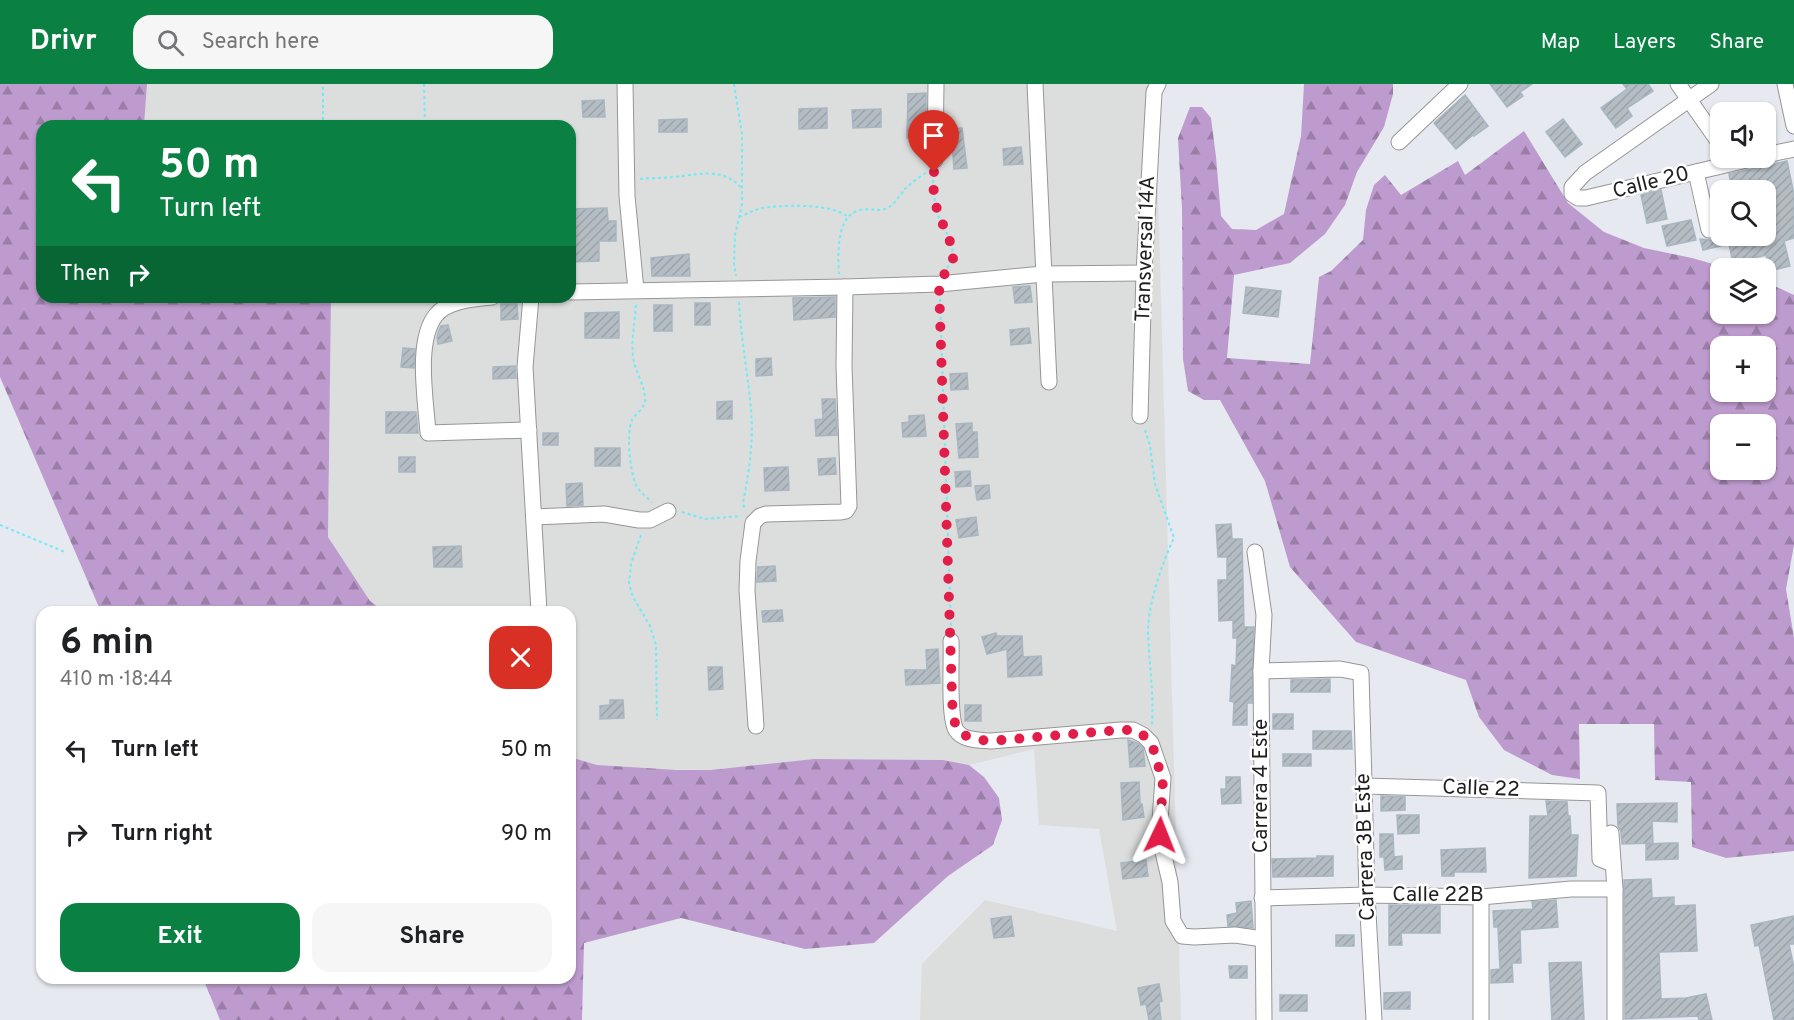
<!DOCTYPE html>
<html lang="en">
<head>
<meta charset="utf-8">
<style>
	:root { --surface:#fff; --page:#f6f6f6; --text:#202124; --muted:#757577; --accent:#0b8043 }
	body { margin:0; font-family:Overpass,sans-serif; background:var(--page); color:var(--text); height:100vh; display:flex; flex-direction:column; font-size:22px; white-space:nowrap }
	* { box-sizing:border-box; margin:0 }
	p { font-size:20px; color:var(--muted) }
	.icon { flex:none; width:33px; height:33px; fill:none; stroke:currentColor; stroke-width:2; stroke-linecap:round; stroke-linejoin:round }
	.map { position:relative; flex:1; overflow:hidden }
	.panel { position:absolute; left:36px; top:522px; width:540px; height:378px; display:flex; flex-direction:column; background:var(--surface); border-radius:18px; box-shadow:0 2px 4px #0004 }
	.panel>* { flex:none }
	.banner { position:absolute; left:36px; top:36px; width:540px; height:183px; border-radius:18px; box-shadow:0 2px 4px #0004; background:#0b8043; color:#fff; overflow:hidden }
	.controls { position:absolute; left:1710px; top:18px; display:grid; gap:12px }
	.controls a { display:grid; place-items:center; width:66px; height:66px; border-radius:12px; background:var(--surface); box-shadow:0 2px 4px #0004; font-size:30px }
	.pin { position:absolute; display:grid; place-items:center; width:51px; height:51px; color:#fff; margin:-62px -26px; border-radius:50% 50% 50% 0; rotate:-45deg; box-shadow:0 0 6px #0007 }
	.pin .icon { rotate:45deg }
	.me { position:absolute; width:66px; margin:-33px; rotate:2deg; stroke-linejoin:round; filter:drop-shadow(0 0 4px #0008) }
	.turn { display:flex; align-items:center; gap:21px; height:126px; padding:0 24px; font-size:27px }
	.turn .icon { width:78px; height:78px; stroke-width:2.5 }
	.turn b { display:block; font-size:42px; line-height:51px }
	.then { display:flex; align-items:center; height:57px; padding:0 24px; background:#0003; gap:12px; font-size:22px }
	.round { display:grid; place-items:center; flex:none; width:63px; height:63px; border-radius:18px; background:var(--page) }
	.headline { display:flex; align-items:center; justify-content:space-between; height:102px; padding:0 24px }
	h1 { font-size:36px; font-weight:700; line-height:45px }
	.cta { display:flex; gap:12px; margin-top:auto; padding:12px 24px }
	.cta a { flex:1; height:69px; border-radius:18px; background:var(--accent); color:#fff; font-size:24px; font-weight:700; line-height:69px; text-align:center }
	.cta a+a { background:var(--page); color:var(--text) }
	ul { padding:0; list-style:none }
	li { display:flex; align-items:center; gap:18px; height:84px; padding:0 24px }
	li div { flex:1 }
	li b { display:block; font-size:22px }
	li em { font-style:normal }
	header { display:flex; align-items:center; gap:36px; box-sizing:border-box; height:84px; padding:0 30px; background:var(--accent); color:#fff }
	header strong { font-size:28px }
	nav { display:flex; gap:33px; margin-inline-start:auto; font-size:21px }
	.search { width:420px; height:54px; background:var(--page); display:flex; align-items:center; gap:15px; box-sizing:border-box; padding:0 21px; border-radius:18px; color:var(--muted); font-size:22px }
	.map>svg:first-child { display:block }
	.residential { fill:#dcdddd }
	.forest { fill:url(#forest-firs); fill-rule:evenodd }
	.building { fill:url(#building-hatch); stroke:#a8b6c1; stroke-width:1.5 }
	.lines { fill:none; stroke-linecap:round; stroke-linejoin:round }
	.minor-casing { stroke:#969696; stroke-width:17 }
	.path { stroke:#70ebf6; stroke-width:2; stroke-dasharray:3 3; stroke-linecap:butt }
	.minor { stroke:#fff; stroke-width:15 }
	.route { stroke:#e11d48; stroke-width:10; stroke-dasharray:0 18 }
	.labels { text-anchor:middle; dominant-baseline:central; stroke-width:5; stroke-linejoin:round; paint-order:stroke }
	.street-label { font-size:21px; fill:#1f1f1f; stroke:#fff }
</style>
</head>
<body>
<header>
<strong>Drivr</strong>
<div class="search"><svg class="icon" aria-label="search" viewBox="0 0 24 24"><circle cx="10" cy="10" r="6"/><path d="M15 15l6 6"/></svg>Search here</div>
<nav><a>Map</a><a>Layers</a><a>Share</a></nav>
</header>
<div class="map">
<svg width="1794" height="936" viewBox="0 0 1794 936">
	<defs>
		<pattern id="forest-firs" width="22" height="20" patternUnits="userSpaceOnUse" patternTransform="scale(1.5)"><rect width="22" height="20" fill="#be9bce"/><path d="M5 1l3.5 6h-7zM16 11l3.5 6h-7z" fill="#9a7ea7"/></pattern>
		<pattern id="building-hatch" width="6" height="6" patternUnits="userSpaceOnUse" patternTransform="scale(1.5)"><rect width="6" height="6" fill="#b5bdc4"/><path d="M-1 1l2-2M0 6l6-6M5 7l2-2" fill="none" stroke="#9ba2a8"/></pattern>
	</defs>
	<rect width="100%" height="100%" fill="#e6e9f0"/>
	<!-- residential -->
	<path class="residential" d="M147,0H1155L1181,936H920L922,880L985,816L1117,847L1099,745L1039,741L1034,665L969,681L943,676L814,675L711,686L646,685L597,681L570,673V528H384L370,517L328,453L331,213H570V42H144Z"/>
	<!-- forest -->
	<g class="forest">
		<path d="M0,0H147L144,42H42V213H331L328,453L370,517L384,528H101L0,293Z"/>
		<path d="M1304,0H1393V10L1384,43L1357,88L1345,121L1325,150L1290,179L1234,191L1227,274L1310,280L1319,193L1331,187L1363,156L1366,126L1374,101L1385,91L1401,111L1458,77L1465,91L1524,47L1568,119L1604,148L1644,164L1692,174L1727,184H1720V230H1766V198L1794,211V461L1786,505L1794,554V767L1726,774L1692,763L1691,698L1655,696L1654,640H1579L1580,695L1552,691L1504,666L1479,633L1466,596L1356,558L1290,483L1265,397L1220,316H1204L1188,307L1183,275L1182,125L1178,54L1190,23H1202L1211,34L1216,73L1221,132L1232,145L1256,146L1284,130L1301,52ZM1720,262H1766V308H1720ZM1720,340H1766V386H1720Z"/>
		<path d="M570,673L597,681L677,686H711L814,675L943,676L969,681L984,693L999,714L1002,736L993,761L948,792L874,859L805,865L681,834L584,859L582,936H220L203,894H570Z"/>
	</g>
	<!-- building -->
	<g class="building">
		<path d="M1490,0H1532L1520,8L1523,12L1507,23Z"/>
		<path d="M1623,0H1648L1653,7L1627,24L1632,32L1616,44L1601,24L1627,5Z"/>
		<path d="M926,9V53L907,54L908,10Z"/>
		<path d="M1465,11L1488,42L1474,52L1473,51L1456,65L1434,39Z"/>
		<path d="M604,16L605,33H583L582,17Z"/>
		<path d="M827,24V44L799,45V25Z"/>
		<path d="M881,25V43L853,44L852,26Z"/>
		<path d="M687,35V48H659V36Z"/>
		<path d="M1563,35L1582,60L1565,73L1546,48Z"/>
		<path d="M962,44L967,84L954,85L951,45Z"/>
		<path d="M1021,63L1023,80L1004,81L1003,65Z"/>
		<path d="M1787,77L1794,110V154L1784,157L1790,182L1770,187L1766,171L1733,179L1729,160L1703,166L1700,155L1711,156L1717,152H1766V106H1732L1729,90Z"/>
		<path d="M1661,106L1667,135L1647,139L1641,111Z"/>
		<path d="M607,124L608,137H616V157H599V177L570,178V125Z"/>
		<path d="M1691,136L1696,156L1667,162L1662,142Z"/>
		<path d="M689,170L690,192H652L651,174Z"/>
		<path d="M1030,202L1032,218L1015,219L1013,203Z"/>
		<path d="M1246,203L1281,207L1278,233L1243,229Z"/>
		<path d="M835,213V233L794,236L793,214Z"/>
		<rect x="695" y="219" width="15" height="22"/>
		<path d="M501,220H517L518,235L501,236Z"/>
		<rect x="654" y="221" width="18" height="26"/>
		<path d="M619,228V254H585V229Z"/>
		<path d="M448,241L452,257L438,260L437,253L439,246L441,242Z"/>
		<path d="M1029,244L1031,259L1011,261L1010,246Z"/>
		<path d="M403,264L415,265L414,284L401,283Z"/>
		<path d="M771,274L772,291L756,292V275Z"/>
		<path d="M515,282L516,294L493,295V283Z"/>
		<path d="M967,289L968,305L951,306L950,290Z"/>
		<path d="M822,315H835L837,351L816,352L815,336L823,335Z"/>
		<path d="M732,317V335H717V318Z"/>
		<path d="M386,328H416L418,349H386Z"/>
		<path d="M924,331L926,352L903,353L902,339L909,338V332Z"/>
		<path d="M972,339V348H977L978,373L959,374L956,340Z"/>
		<rect x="543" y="349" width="15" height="12"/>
		<rect x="595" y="364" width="25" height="18"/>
		<rect x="399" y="373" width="16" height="15"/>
		<path d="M835,374L836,390L819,391L818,375Z"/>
		<path d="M788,383L789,406L765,407L764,384Z"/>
		<path d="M970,387L971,402L956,403L955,388Z"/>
		<path d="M582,399L583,421L567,422L566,400Z"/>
		<path d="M989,401L990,414L977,416L975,402Z"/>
		<path d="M976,433L978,451L959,454L956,436Z"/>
		<path d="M1231,440L1232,455H1242L1244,543H1254L1252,619H1247V641H1233L1234,618L1230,617L1232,581L1236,582L1237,554H1233V536L1219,537L1218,496H1227V473H1218L1216,441Z"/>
		<path d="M461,462L462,483H434L433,463Z"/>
		<path d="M775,482L776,497L757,498L758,483Z"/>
		<path d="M782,526L783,537L763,538L762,527Z"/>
		<path d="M996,549L997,552H1022L1023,573L1041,572L1042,591L1008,593L1007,565L987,570L982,553Z"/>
		<path d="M938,565L940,599L906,601L905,586H927L926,566Z"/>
		<path d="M708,583H722L723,605L709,606Z"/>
		<path d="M1330,595V608H1291V596Z"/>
		<path d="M610,616H623L624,634L600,635V622L610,621Z"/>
		<rect x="965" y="621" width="16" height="16"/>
		<rect x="1273" y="630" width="20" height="15"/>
		<path d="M1313,647H1351L1352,665H1313Z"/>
		<path d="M1128,656L1137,659L1143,664L1145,682L1130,683Z"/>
		<rect x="1283" y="670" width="28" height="12"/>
		<path d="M1226,693H1240L1241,719L1222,720L1221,705H1226Z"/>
		<path d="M1139,698L1140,720H1142L1144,733L1123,736L1121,699Z"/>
		<path d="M1381,712L1405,713V726L1381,727Z"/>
		<path d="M1546,717L1567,718L1568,732H1570L1571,751H1578L1576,792L1529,794L1530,732H1548Z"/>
		<path d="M1677,719V738L1652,737L1653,759L1622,760L1621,748L1618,742L1617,720Z"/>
		<path d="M1397,731H1419V749L1398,750Z"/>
		<path d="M1380,750H1393L1394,773L1402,772V785L1385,786L1384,773H1380Z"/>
		<path d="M1671,759H1678V775L1646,776V760Z"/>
		<path d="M1485,764L1486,788H1454V792H1442L1441,766Z"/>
		<path d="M1317,772H1333V792L1273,793L1272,775L1317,774Z"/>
		<path d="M1146,776L1148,792L1123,795L1121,779Z"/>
		<path d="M1651,795L1652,814L1674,813V822L1695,821L1697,867L1659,868L1661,915L1686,914L1706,910L1712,936H1699L1698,932L1625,935L1624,796Z"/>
		<path d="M1556,816L1558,843L1520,846L1521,879H1512L1513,898L1491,899V886L1500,885L1498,843H1494L1493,827L1533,825L1532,818Z"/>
		<path d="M1251,817L1253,844L1228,842L1227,831L1237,829L1236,819Z"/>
		<path d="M1389,821L1440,822V849H1401L1402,861H1389Z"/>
		<path d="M1011,832L1014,852L994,854L991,835Z"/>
		<path d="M1794,832V860H1789L1794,884V936H1774L1759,861L1755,862L1751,841Z"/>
		<rect x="1336" y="851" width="18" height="11"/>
		<path d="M1581,878L1584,936H1552L1549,879Z"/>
		<path d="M1229,882H1247V894H1230Z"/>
		<path d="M1159,900L1162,917L1159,918L1161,936H1149L1146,920L1141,921L1138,904Z"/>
		<path d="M1410,908V925H1384V909Z"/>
		<rect x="1280" y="911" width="27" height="16"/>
	</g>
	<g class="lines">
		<defs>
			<g id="minor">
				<path d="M625,0L627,112L636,206"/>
				<path d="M1035,0L1049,298"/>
				<path d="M1678,0L1720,60"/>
				<path d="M1711,0L1585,89L1572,103V110L1578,114H1586L1755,74"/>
				<path d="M1785,0L1794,42"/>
				<path d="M1399,58L1460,0"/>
				<path d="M1766,71L1794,65"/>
				<path d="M935,76L936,0"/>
				<path d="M1696,88L1709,146"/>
				<path d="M570,208L845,203L939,200L1043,190L1144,189"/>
				<path d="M492,213C474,215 448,216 436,231C415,257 426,317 428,349L529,346"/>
				<path d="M531,213L525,283L539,528"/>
				<path d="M1140,332L1144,189L1154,8L1158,0"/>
				<path d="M534,433L604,430L639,436H650L668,427"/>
				<path d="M1255,468L1264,531L1261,587L1264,936"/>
				<path d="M951,557C952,576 948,632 956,646C963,657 980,656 991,657L1121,646H1133L1143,651L1151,659L1163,694L1159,751L1170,798L1173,837L1182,852L1194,853L1235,851L1263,855"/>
				<path d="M1261,587L1340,585L1361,589L1367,811L1374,936"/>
				<path d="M756,642L747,506L748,477L753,439L760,432L766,430L841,428L846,427L849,422L844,282L845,203"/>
				<path d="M1364,702L1598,709L1600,775L1613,780"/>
				<path d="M1611,749L1615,805V936"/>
				<path d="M1262,814L1367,811L1481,813L1571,805H1615"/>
				<path d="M1481,936V813"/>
			</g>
		</defs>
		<!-- minor casing -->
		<use href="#minor" class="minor-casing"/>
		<!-- path -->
		<g class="path">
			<path d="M424,0L425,42"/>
			<path d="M734,0L742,50V120L735,151L734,179L736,192"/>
			<path d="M323,42V0"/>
			<path d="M933,90C933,103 934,116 937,128C944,149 961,163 947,184"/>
			<path d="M640,95C651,94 662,94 673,93C698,91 724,82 742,105"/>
			<path d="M739,133C747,130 754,126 762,124C785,121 828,119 847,132"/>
			<path d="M839,190C838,172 836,134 857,127C866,123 877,128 885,125C894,122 899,112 905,105C911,99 919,93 927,88"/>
			<path d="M940,215L951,542"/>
			<path d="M739,218C741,255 748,290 751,326C754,356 749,389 743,419L745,427"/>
			<path d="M636,221C635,238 631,255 633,272C634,287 646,302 645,317C644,325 635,330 632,336C626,350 630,388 636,401C640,408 646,413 652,418"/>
			<path d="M1145,346L1150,362L1155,400L1174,454C1162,479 1148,520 1148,548C1149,579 1154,610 1152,641"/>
			<path d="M682,428L705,435L741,432"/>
			<path d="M0,441L65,468"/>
			<path d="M641,451L631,480L629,499L633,513L650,542L656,561L657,636"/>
		</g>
		<!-- minor -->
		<use href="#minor" class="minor"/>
	</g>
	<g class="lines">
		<!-- route -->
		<path class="route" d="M934,88L933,102L937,126L953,165V175L939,200L952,611C953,645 955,654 991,657L1121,646H1133L1143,651L1153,662L1155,674L1163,694L1160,751"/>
	</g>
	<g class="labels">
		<!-- street labels -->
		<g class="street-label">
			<text transform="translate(1651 99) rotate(-14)">Calle 20</text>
			<text transform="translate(1146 165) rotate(-88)">Transversal 14A</text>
			<text transform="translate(1261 702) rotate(-90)">Carrera 4 Este</text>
			<text transform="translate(1481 705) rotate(2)">Calle 22</text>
			<text transform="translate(1366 763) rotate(-92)">Carrera 3B Este</text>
			<text x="1438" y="811">Calle 22B</text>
		</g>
	</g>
</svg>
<div class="controls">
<a><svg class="icon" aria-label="sound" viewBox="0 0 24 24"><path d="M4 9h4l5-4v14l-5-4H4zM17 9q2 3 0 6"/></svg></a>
<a><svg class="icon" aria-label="search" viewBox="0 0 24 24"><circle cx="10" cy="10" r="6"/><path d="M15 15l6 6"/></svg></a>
<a><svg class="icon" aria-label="layers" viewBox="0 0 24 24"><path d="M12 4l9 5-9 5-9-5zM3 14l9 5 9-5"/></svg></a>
<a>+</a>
<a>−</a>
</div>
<div class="pin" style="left:934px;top:88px;background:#d93025"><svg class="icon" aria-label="arrive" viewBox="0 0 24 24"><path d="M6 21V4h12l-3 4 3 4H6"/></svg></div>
<svg class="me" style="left:1160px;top:751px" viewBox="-20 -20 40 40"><path d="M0-17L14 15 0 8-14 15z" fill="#e11d48" stroke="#fff" stroke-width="4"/></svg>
<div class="banner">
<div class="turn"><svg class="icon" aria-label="left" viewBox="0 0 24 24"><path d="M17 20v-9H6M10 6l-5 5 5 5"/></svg><div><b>50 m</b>Turn left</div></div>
<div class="then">Then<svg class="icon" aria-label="right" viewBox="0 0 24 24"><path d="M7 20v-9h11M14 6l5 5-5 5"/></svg></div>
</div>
<section class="panel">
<div class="headline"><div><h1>6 min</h1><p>410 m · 18:44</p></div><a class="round" style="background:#d93025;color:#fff"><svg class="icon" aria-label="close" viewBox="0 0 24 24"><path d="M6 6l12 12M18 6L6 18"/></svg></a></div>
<ul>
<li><svg class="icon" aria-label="left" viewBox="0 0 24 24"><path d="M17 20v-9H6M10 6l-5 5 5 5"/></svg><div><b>Turn left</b></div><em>50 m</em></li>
<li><svg class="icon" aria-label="right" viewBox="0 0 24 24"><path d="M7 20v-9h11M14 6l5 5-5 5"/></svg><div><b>Turn right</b></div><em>90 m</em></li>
</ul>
<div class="cta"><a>Exit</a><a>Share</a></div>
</section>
</div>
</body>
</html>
